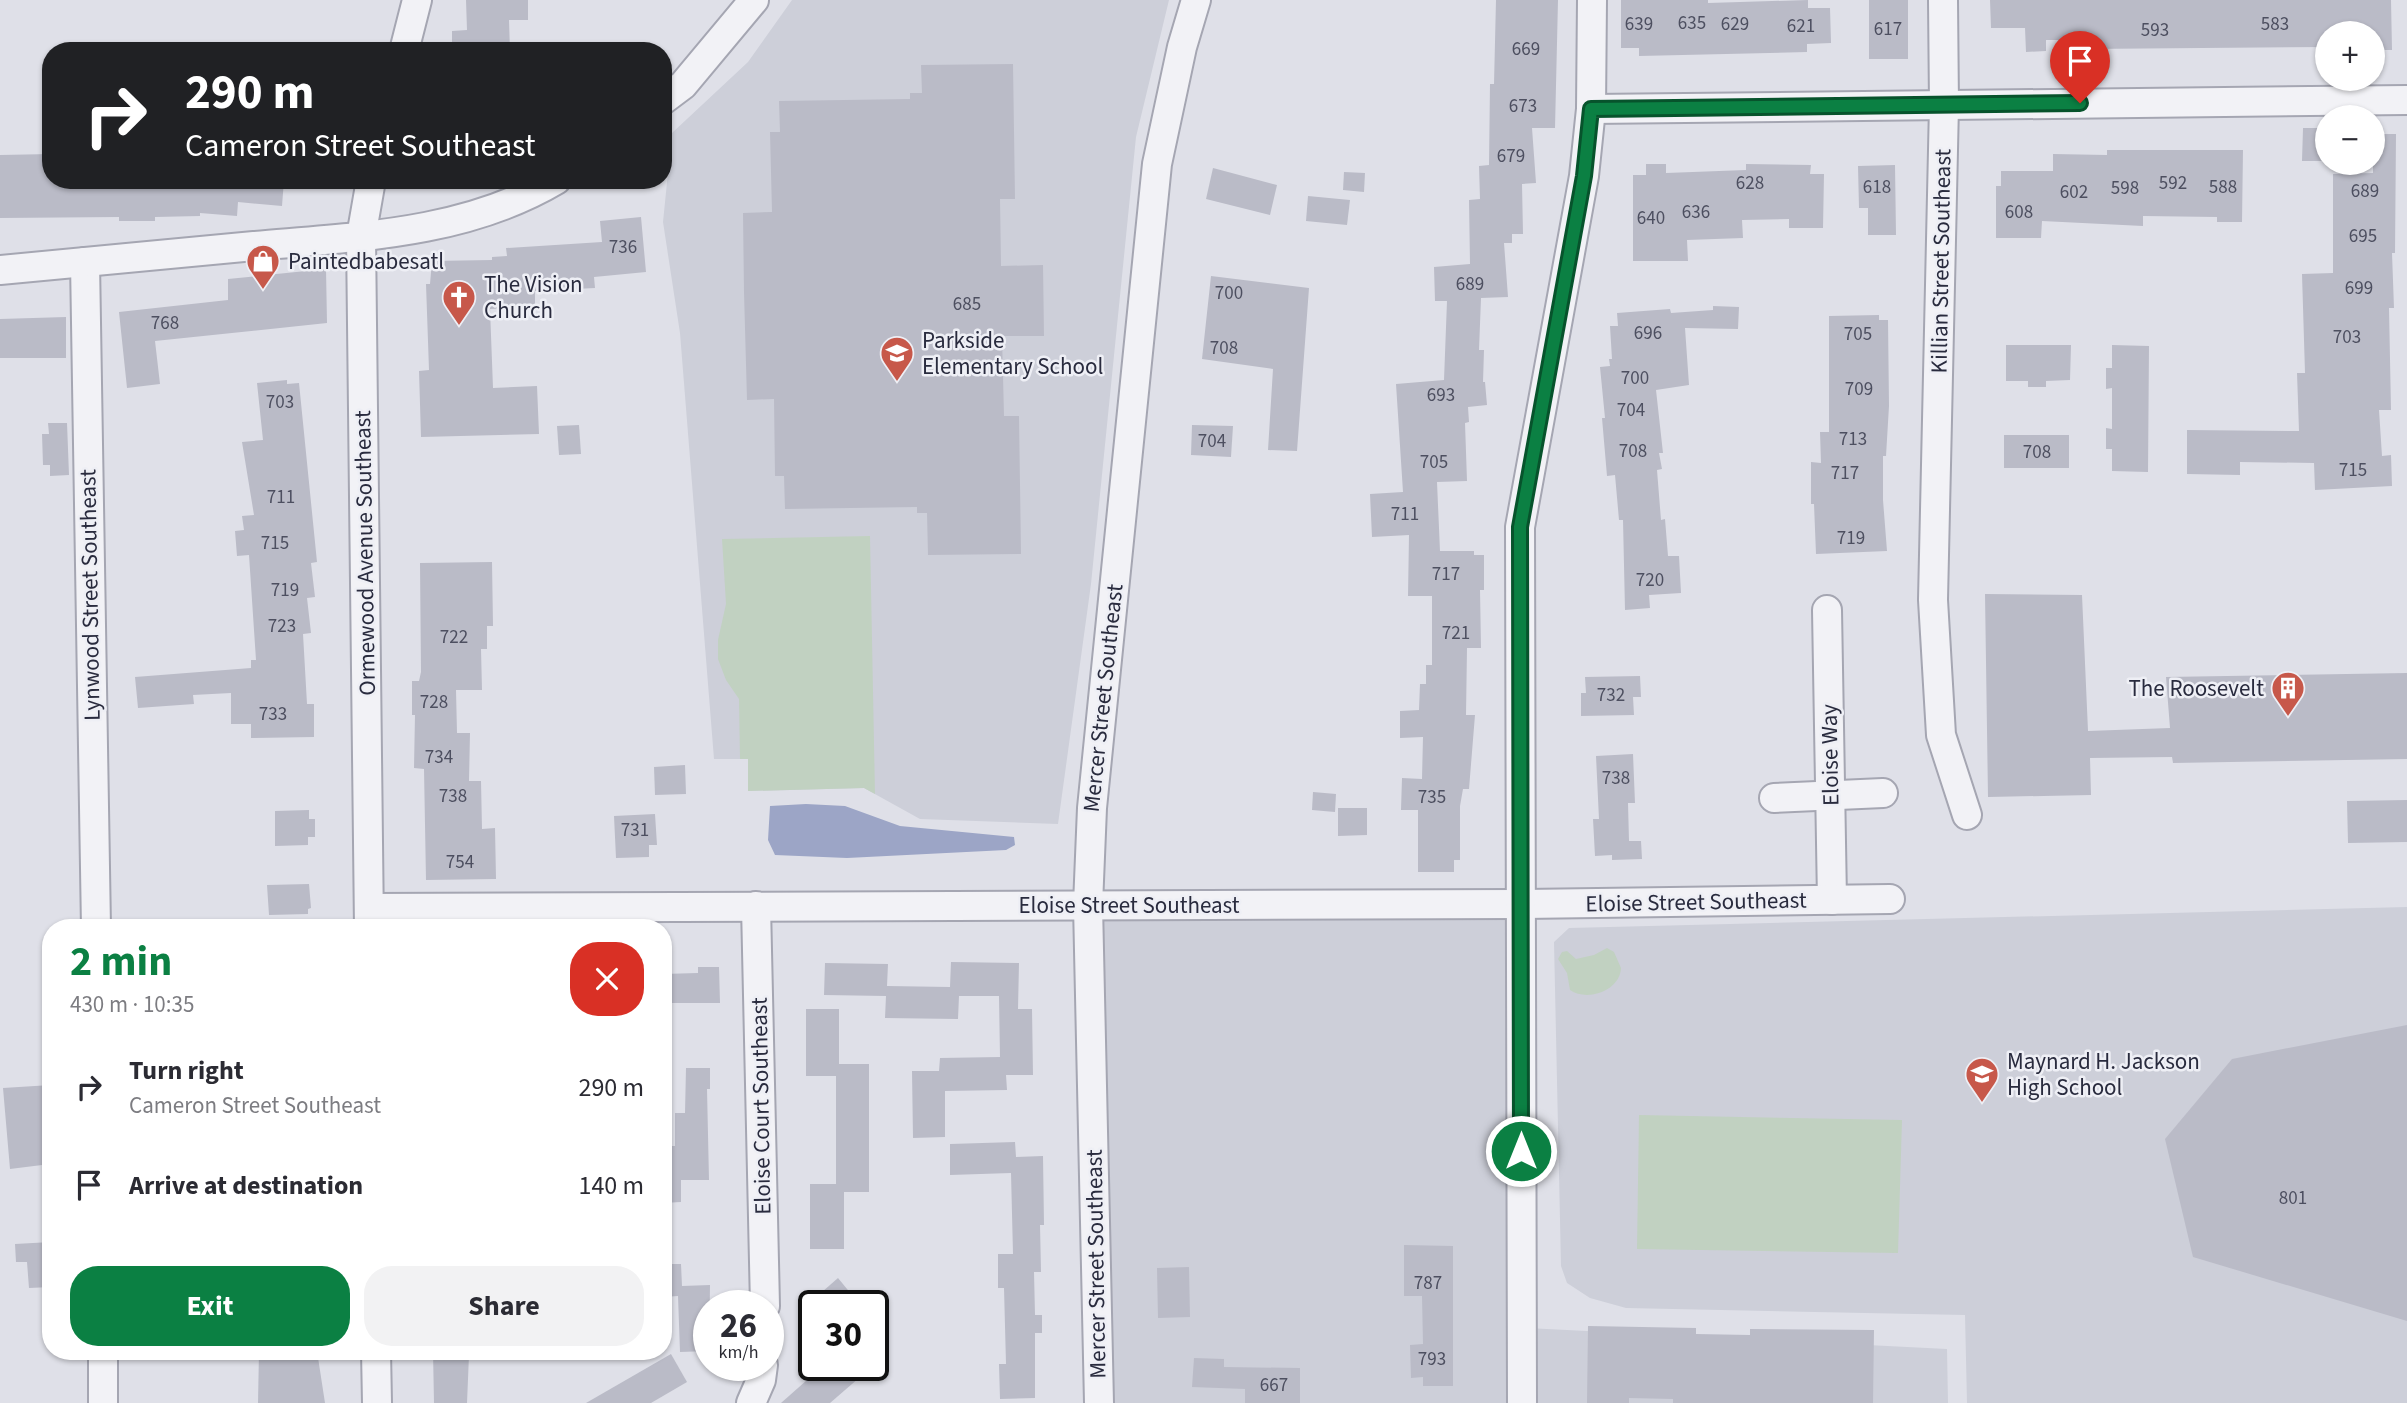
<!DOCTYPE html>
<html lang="en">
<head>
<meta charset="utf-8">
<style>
	:root { --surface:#fff; --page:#f2f2f3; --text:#2b2b33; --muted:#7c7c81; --accent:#0b8043 }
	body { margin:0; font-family:"Source Sans 3",sans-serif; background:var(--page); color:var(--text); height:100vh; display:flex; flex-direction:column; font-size:26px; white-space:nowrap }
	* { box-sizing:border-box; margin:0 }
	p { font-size:23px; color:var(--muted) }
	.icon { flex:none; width:38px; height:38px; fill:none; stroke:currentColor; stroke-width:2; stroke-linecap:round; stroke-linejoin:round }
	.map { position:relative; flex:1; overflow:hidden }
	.panel { position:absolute; left:42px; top:919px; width:630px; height:441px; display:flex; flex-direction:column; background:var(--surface); border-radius:28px; box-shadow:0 2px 5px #0004 }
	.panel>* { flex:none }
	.guide { position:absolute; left:42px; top:42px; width:630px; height:147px; border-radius:28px; box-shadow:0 2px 5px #0004; background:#202124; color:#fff; overflow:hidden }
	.buttons { position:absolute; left:2315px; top:21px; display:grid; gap:14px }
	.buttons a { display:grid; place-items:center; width:70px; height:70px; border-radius:50%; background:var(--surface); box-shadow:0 2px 5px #0004; font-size:35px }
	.speed { position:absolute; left:693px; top:1290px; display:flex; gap:14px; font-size:35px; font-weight:700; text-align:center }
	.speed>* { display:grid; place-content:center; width:91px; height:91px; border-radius:50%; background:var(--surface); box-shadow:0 2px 5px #0004; line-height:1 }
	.speed small { font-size:18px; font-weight:400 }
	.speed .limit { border:4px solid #111; border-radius:10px; background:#fff; color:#111 }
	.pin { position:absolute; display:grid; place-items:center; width:60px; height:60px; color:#fff; margin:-72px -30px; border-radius:50% 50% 50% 0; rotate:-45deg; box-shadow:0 0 7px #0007 }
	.pin .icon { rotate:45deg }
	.me { position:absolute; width:77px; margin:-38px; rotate:0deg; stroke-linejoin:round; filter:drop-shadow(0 0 5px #0008) }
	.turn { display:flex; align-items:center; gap:24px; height:147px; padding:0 28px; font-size:32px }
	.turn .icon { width:91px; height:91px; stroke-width:2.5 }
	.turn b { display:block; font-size:49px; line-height:60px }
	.round { display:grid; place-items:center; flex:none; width:74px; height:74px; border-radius:28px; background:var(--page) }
	.summary { display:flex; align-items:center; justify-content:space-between; height:119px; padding:0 28px }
	h1 { font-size:42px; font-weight:700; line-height:52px; color:var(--accent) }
	.action { display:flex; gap:14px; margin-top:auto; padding:14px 28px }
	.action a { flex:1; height:80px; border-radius:28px; background:var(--accent); color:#fff; font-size:28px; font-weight:700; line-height:80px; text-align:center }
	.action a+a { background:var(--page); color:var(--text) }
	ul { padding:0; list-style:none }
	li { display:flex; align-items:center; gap:21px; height:98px; padding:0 28px }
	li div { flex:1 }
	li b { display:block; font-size:26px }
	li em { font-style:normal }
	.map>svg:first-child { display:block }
	.built { fill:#cdcfd9 }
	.green { fill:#c1d1c1 }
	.water { fill:#9ca5c6 }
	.building { fill:#babbc7 }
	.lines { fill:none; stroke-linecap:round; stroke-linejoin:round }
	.minor-casing { stroke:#a5a6b2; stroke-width:32 }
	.minor { stroke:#f2f2f6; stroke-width:28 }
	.route-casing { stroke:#07532c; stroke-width:18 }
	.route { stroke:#0b8043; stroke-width:12 }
	.labels { text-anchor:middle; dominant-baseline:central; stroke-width:5; stroke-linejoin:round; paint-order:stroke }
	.number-label { font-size:19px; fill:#4d4f60 }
	.poi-label { font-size:23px; fill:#292b3e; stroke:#eeeff5; text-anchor:start }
	.street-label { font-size:23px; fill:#292b3e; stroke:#eeeff5 }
</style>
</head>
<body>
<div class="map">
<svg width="2407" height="1403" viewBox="0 0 2407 1403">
	<rect width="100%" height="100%" fill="#dfe0e8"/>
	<!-- built -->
	<g class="built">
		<path d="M792,0H1169L1136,137L1091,584L1058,824L920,819L864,788L748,791V759H714L680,333L663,222L672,133L748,62Z"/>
		<path d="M1086,905L1519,910L1527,1328L1947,1349L1948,1403H1096Z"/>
		<path d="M2407,907V1403H1967L1965,1315L1626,1308L1590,1298L1567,1283L1561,1266L1554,942L1569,928Z"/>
	</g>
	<!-- green -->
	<g class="green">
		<path d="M870,536L875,794L864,788L748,791V759H740L739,699L726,680L718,659V640L726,604L722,539Z"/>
		<path d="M1607,948L1614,952L1621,968C1620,991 1587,1002 1570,990L1567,973L1558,959L1562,952L1567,951L1576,959L1594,955Z"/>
		<path d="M1639,1115L1902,1120L1898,1253L1637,1249Z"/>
	</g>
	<!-- water -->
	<path class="water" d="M806,804L845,806L900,826L1014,837L1015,845L1006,850L847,858L775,855L768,840L770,806Z"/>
	<!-- building -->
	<g class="building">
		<path d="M466,0H528V20H509L510,51H452V31L467,30Z"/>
		<path d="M1496,0H1558L1555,128H1532L1536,183L1522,184L1523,234H1512V243H1504L1508,297L1481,298L1479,350H1484L1483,382H1485L1487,405L1468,407L1469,422L1465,423L1467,481L1437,482L1440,551H1474V555H1484V590H1480L1481,648H1467L1466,715H1475L1469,789H1463L1460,806V860H1454V872H1418V810H1401L1402,778L1422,779L1423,737L1400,738V711L1419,710L1420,684H1426V665H1432V596H1408L1409,535L1372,537L1370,494L1403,492L1396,384L1444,380L1447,301H1435L1434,267L1470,264L1469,200L1480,199L1479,166L1489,165L1490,84H1494Z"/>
		<path d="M1621,0H1708V3L1808,0V8H1830L1831,43L1807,44V52L1639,56V48H1621Z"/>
		<rect x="1869" y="0" width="39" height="59"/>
		<path d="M1990,0H2391L2392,50H2373V33H2328V47L2086,49V40H2046V51L2026,52L2025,28H1991Z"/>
		<path d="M1013,64L1015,199H1000L1001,266L1043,265L1044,336H1002L1004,416H1019L1021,554L928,555L927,513H917V507L785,509L784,476H775L774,399L747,400L744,292L743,213L772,212L770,132H780L779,101L910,99V93H922L921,65Z"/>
		<path d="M2303,128H2328V161H2302Z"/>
		<path d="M2373,134H2396L2395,253H2392L2394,308H2389L2391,410H2379L2382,456L2391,455L2392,486L2315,490L2314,463L2240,462V475L2187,474V430L2299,431L2297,373H2305L2302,274L2333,273V174L2373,173Z"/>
		<path d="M2107,150H2243L2242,222H2217V217L2143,216V226L2042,221L2041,238H1996V186H2001V171H2053V154L2107,155Z"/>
		<path d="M51,154V180H284L282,206L238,202L237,216L200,213V216L155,217V221H119V217L0,218V155Z"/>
		<path d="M1646,164H1666V173L1746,170V164L1811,165L1810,174H1824L1823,228H1789V219L1742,220L1743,238L1687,240L1688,261H1633V175H1646Z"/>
		<path d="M1895,165L1896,235H1868V208H1859L1858,166Z"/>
		<path d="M1213,168L1277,185L1270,215L1206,199Z"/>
		<path d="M1344,172L1365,173L1364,192L1343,190Z"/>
		<path d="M1308,196L1350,200L1347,225L1306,221Z"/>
		<path d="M641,217L646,272L594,277L595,288L535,291V307L490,309L493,388L537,386L539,434L421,437L419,371L429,370L426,284H430L432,261L492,260V257L507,256L506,248L602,242L600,221Z"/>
		<path d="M326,269L327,323L155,341L160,384L127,388L119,312L228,300V279Z"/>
		<path d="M1211,276L1309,288L1297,451L1268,450L1273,369L1202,359Z"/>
		<path d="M1713,306L1739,307L1738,329L1685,328L1689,385L1656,390L1663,453H1659L1662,469L1657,470L1661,520L1665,519L1668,556H1679L1681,593L1649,595L1650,608L1625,610L1623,520H1619L1615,475L1607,476L1602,418H1605L1600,367L1610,366L1609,359H1612L1610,326H1618L1617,313L1670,309L1671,313L1713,310Z"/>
		<path d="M1879,315V320H1888L1889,406L1886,456H1883V500L1887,551L1816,554L1814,504H1811V462L1821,463L1820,432H1829V316Z"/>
		<path d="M66,317V358H0V319Z"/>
		<path d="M2006,345H2071L2070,380L2046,381V387H2028V381H2006Z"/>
		<path d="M2112,345L2149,346L2148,472L2112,471V449H2106V428L2112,429V388L2106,389V368H2112Z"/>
		<path d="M287,380V384L299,383L317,562L311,563L315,597L307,598L311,633L303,634L307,704H314V737L251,738V724H231V693L193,695L194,704L138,708L135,677L251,668V660H256L249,555L237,556L235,531L244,530L242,516L254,515L242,442L263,440L257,383Z"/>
		<path d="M48,423H67L69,475L50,476V465H43L42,434H49Z"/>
		<path d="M579,425L581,454L559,455L557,426Z"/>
		<path d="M1192,425L1233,426L1231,457L1191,455Z"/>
		<rect x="2004" y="435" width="65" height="33"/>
		<path d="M492,562L493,626H487V649H481L482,690H456L457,733H470L469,781H481L482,829L495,828L496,879L426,880L424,769L414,768L415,715H412V681H419L421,672L420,563Z"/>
		<path d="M1985,594L2082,595L2088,731L2170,728L2166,677L2407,673V759L2173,763L2172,757L2090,758L2091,795L1988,797Z"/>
		<path d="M1640,676L1641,697H1633L1634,715L1581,716V693H1586L1585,677Z"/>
		<path d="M1633,754L1635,803H1628L1629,841H1641L1642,859L1612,860V855L1595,856L1593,819H1599L1596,756Z"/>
		<path d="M685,765L686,794L655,795L654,767Z"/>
		<path d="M1313,792L1336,794L1335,812L1312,810Z"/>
		<path d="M2407,800V842L2348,843L2347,801Z"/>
		<path d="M1338,808H1367V835L1338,836Z"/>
		<path d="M309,810V819H315V837H308V845L275,846V811Z"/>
		<path d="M655,814L657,845H649V857L616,858L614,816Z"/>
		<path d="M309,884L311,908L308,909V914L269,915L267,885Z"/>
		<path d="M951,962L1019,963L1018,1009H1032L1033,1075H1006L1007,1090L945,1091V1137L913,1138L912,1071H939L940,1058L1000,1057L999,996H959L958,1019L885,1018L886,996L824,995L825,963L888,964L887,986L950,987Z"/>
		<path d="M698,967H719L720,1003H663V974L698,973Z"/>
		<path d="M806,1009H839V1064H869V1192H844V1249H810V1184H836V1076H806Z"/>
		<path d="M2407,1025V1321L2193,1257L2165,1139L2232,1059Z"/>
		<path d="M686,1068H710V1089H707L709,1180H681V1202L663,1203V1146H675V1113H685Z"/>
		<path d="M51,1085V1123H45L50,1164L10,1169L3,1088Z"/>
		<path d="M1015,1142L1016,1157L1043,1156L1044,1225H1040L1041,1272H1034L1035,1315H1042V1333H1035V1398L1000,1399L999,1364H1006L1004,1288H998V1254H1013L1011,1173L950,1175V1144Z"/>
		<path d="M51,1242V1287L29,1288L27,1262H16L15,1244Z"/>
		<path d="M1404,1245L1453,1246V1386H1423V1377L1411,1378L1410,1345L1423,1344L1422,1296H1404Z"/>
		<path d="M663,1264H681L682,1286L710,1285L709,1351L680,1352L678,1296L663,1297Z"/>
		<path d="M1189,1267L1190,1317L1158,1318L1157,1268Z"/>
		<path d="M838,1278L861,1306H806Z"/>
		<path d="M1588,1326L1696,1328V1334L1750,1335V1329L1874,1330L1873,1403H1673V1399L1629,1398V1403H1587Z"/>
		<path d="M259,1351H317L325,1403H258Z"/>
		<path d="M433,1351H465V1355H469L467,1403H434Z"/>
		<path d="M671,1354L687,1382L651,1403H586Z"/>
		<path d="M1194,1358L1224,1359V1367L1300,1368V1403H1245V1389L1192,1387Z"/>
		<path d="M824,1365H874L830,1403H781Z"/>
	</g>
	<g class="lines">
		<defs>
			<g id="minor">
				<path d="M1943,0L1944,105L1933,600L1941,735L1967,815"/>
				<path d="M404,51L417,0"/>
				<path d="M663,100L683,85L754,0"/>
				<path d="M1591,109L2407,100"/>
				<path d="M85,262L96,928"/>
				<path d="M0,270C85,262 169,254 254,246C357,237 465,234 556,180"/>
				<path d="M1827,610L1832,900"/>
				<path d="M1774,798L1883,793"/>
				<path d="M756,906L765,1306"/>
				<path d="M369,908L1520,904L1890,899"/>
				<path d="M369,928L361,237L371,180"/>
				<path d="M103,1351V1403"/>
				<path d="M376,1351L377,1403"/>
				<path d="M751,1403L761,1380L763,1365"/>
				<path d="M1099,1403L1088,905L1092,808L1157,164L1182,47L1196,0"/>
				<path d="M1522,1403L1520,527L1584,176L1591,109L1592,0"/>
			</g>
		</defs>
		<!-- minor casing -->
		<use href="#minor" class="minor-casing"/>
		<!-- minor -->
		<use href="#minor" class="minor"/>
	</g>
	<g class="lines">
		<defs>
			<path id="route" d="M1521,1151L1520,527L1584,176L1591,109L2080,103"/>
		</defs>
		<!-- route casing -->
		<use href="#route" class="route-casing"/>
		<!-- route -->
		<use href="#route" class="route"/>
	</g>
	<!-- icons -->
	<defs>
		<symbol id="shop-pin" viewBox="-11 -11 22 30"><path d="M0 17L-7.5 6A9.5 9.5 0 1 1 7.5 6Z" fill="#c7584a" stroke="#eeeff5"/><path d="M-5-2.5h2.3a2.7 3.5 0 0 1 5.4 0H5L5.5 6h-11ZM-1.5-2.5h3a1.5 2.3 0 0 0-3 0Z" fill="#fff"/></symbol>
		<symbol id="church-pin" viewBox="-11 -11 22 30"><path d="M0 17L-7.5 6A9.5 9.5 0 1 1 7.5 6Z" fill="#c7584a" stroke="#eeeff5"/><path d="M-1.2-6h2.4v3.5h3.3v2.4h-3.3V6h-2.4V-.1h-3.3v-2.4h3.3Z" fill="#fff"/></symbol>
		<symbol id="school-pin" viewBox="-11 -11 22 30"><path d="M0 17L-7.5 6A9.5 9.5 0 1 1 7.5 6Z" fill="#c7584a" stroke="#eeeff5"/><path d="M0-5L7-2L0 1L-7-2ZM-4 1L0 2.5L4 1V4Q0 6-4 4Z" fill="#fff"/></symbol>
		<symbol id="building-pin" viewBox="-11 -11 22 30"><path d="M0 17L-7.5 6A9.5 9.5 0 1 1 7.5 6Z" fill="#c7584a" stroke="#eeeff5"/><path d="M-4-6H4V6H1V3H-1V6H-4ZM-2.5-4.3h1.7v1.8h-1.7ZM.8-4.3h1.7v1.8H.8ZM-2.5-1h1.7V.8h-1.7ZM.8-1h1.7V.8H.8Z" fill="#fff"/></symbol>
	</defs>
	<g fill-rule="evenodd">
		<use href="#shop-pin" x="244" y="242" width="38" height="52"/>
		<use href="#church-pin" x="440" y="278" width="38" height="52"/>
		<use href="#school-pin" x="878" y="334" width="38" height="52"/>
		<use href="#building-pin" x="2269" y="669" width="38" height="52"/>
		<use href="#school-pin" x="1963" y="1055" width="38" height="52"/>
	</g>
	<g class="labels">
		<!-- number labels -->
		<g class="number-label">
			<text x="1692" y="23">635</text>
			<text x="1639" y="24">639</text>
			<text x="1735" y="24">629</text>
			<text x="2275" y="24">583</text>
			<text x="1801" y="26">621</text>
			<text x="1888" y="29">617</text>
			<text x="2155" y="30">593</text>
			<text x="1526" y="49">669</text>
			<text x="1523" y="106">673</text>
			<text x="1511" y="156">679</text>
			<text x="1750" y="183">628</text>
			<text x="2173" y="183">592</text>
			<text x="1877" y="187">618</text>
			<text x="2223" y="187">588</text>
			<text x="2125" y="188">598</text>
			<text x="2365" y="191">689</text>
			<text x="2074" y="192">602</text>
			<text x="1696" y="212">636</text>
			<text x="2019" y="212">608</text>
			<text x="1651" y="218">640</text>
			<text x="2363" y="236">695</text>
			<text x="623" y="247">736</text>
			<text x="1470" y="284">689</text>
			<text x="2359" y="288">699</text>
			<text x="1229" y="293">700</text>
			<text x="967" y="304">685</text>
			<text x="165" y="323">768</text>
			<text x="1648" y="333">696</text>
			<text x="1858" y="334">705</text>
			<text x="2347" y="337">703</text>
			<text x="1224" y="348">708</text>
			<text x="1635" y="378">700</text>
			<text x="1859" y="389">709</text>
			<text x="1441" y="395">693</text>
			<text x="280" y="402">703</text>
			<text x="1631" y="410">704</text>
			<text x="1853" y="439">713</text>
			<text x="1212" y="441">704</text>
			<text x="1633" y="451">708</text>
			<text x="2037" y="452">708</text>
			<text x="1434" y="462">705</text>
			<text x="2353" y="470">715</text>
			<text x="1845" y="473">717</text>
			<text x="281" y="497">711</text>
			<text x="1405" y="514">711</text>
			<text x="1851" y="538">719</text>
			<text x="275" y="543">715</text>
			<text x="1446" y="574">717</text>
			<text x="1650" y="580">720</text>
			<text x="285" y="590">719</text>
			<text x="282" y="626">723</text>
			<text x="1456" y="633">721</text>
			<text x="454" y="637">722</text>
			<text x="1611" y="695">732</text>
			<text x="434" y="702">728</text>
			<text x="273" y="714">733</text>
			<text x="439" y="757">734</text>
			<text x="1616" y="778">738</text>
			<text x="453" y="796">738</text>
			<text x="1432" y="797">735</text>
			<text x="635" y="830">731</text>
			<text x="460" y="862">754</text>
			<text x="2293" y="1198">801</text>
			<text x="1428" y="1283">787</text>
			<text x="1432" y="1359">793</text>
			<text x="1274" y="1385">667</text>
		</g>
		<!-- poi labels -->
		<g class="poi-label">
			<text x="288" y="261">Paintedbabesatl</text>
			<text x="484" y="284">The Vision<tspan x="484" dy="26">Church</tspan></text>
			<text x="922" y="340">Parkside<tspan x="922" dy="26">Elementary School</tspan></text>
			<text x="2264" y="688" text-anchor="end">The Roosevelt</text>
			<text x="2007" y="1061">Maynard H. Jackson<tspan x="2007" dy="26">High School</tspan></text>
		</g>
		<!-- street labels -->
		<g class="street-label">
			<text transform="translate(1941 261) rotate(-89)">Killian Street Southeast</text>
			<text transform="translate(365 553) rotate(-91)">Ormewood Avenue Southeast</text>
			<text transform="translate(90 595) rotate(-91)">Lynwood Street Southeast</text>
			<text transform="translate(1103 698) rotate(-84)">Mercer Street Southeast</text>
			<text transform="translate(1830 755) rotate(-91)">Eloise Way</text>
			<text transform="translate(1696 902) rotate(-1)">Eloise Street Southeast</text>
			<text x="1129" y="905">Eloise Street Southeast</text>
			<text transform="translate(761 1106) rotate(-91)">Eloise Court Southeast</text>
			<text transform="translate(1096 1264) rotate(-91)">Mercer Street Southeast</text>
		</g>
	</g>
</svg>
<div class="buttons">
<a>+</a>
<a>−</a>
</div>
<div class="speed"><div>26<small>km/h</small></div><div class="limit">30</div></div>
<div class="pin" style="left:2080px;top:103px;background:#d93025"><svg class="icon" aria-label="arrive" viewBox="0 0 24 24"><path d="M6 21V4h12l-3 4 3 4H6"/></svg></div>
<svg class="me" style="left:1521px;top:1151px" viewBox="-20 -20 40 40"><circle r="17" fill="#0b8043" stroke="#fff" stroke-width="3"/><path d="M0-11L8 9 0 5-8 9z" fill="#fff"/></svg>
<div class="guide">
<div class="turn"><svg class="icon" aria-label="right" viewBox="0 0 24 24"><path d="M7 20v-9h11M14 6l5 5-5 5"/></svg><div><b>290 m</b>Cameron Street Southeast</div></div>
</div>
<section class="panel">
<div class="summary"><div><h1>2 min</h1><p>430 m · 10:35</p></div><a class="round" style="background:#d93025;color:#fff"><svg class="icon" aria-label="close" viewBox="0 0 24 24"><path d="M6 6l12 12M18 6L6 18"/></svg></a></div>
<ul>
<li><svg class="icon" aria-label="right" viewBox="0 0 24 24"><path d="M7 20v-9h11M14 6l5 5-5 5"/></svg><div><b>Turn right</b><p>Cameron Street Southeast</p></div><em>290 m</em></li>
<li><svg class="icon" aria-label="arrive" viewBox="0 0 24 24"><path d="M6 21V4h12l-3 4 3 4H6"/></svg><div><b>Arrive at destination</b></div><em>140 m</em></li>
</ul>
<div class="action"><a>Exit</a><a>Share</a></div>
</section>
</div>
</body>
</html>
